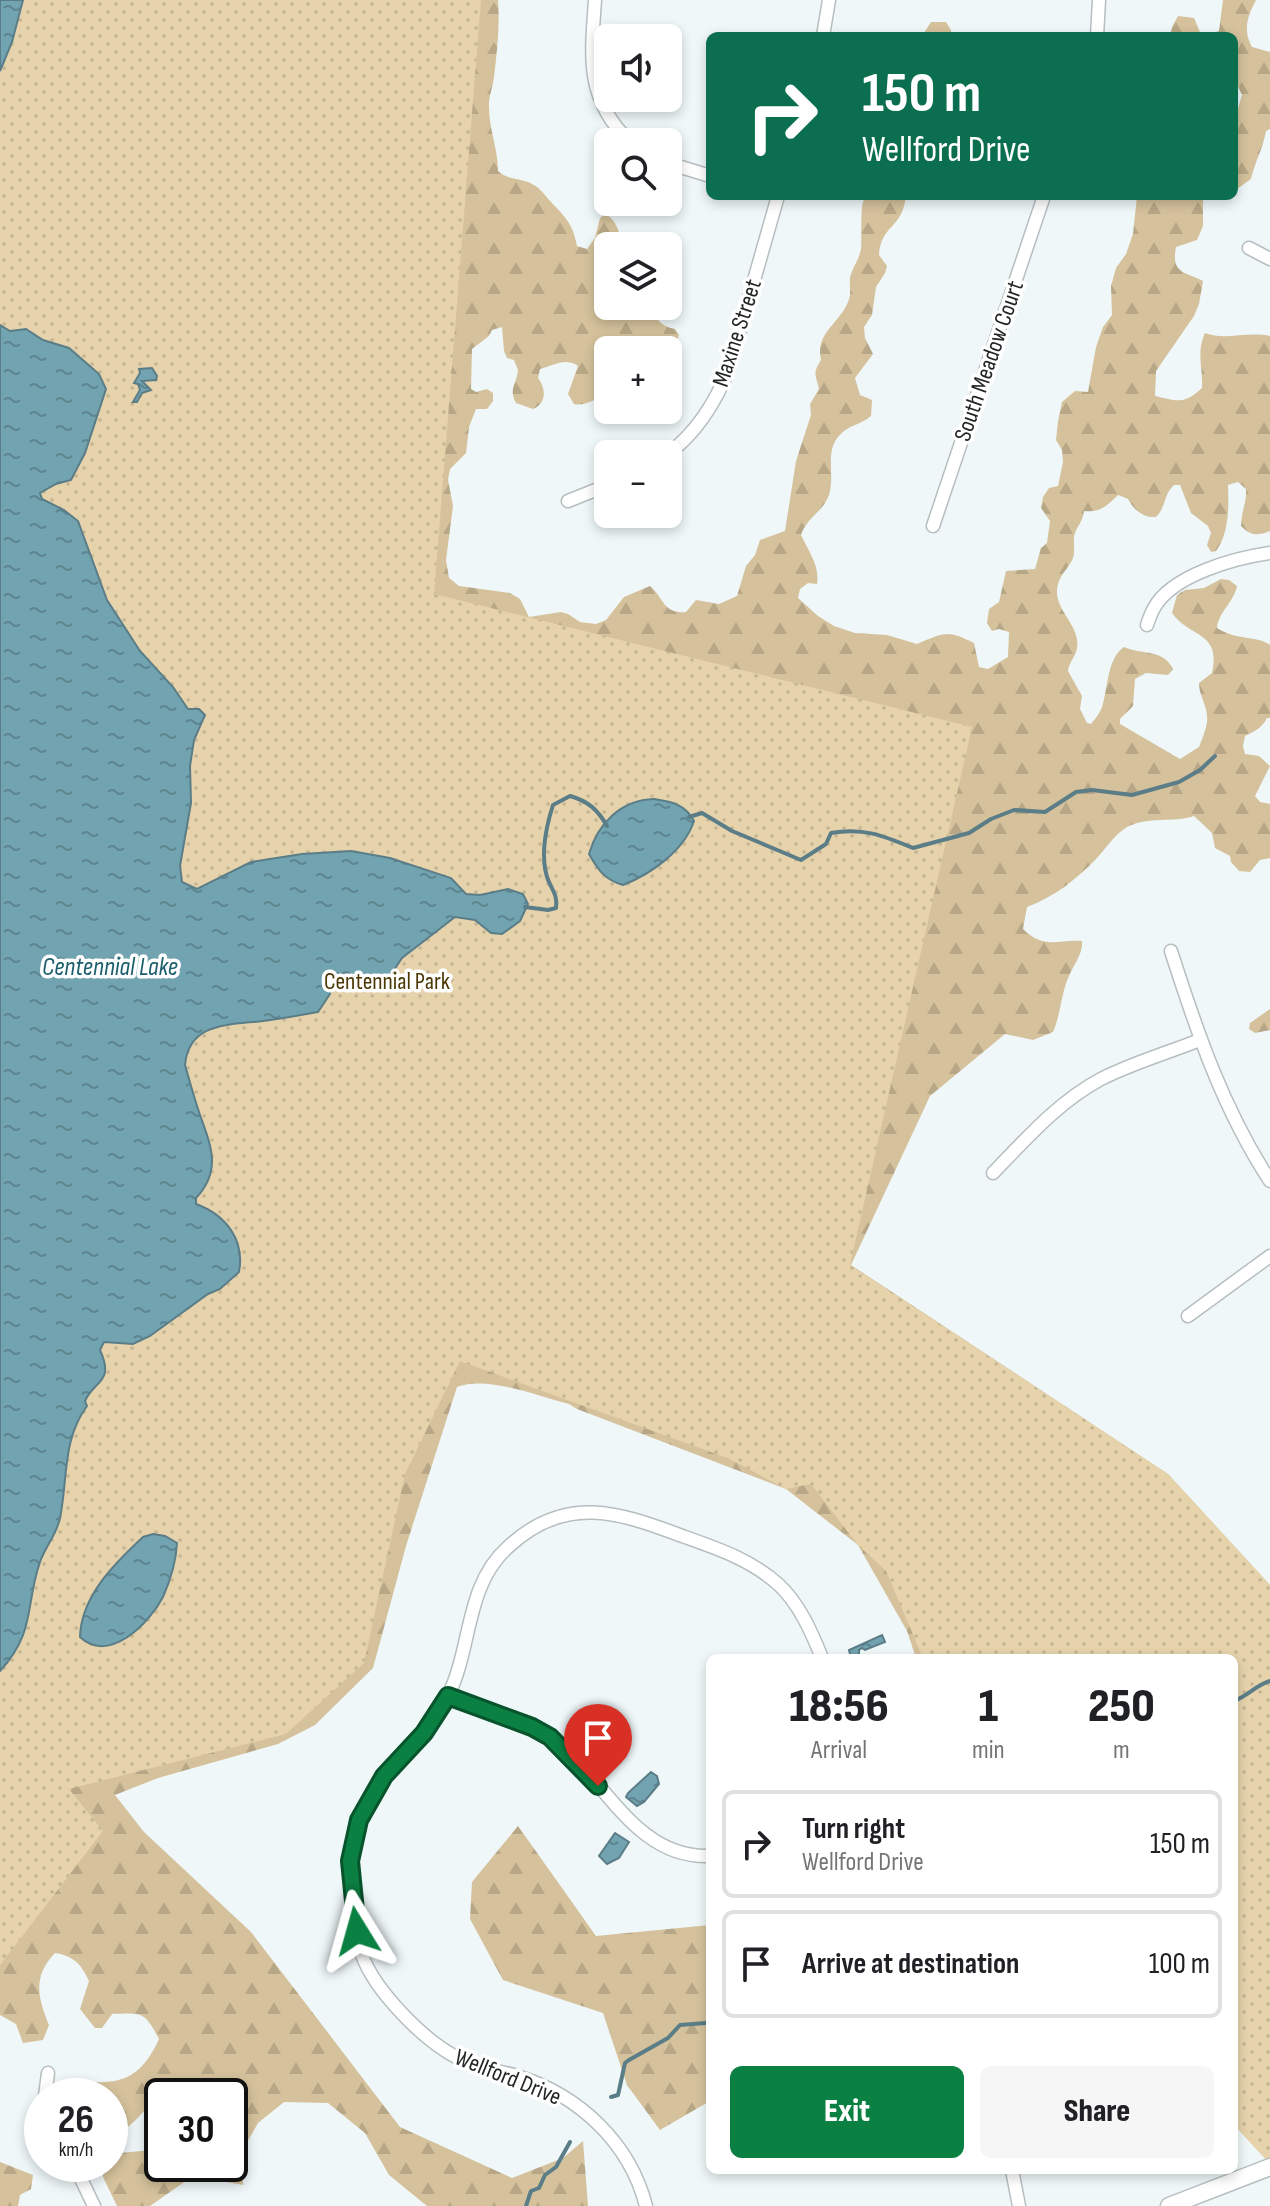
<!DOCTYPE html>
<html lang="en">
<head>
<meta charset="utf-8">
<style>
	:root { --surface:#fff; --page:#f6f6f6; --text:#202124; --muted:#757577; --line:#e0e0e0; --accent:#0b8043 }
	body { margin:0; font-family:"Sofia Sans Condensed",sans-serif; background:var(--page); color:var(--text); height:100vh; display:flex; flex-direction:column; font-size:30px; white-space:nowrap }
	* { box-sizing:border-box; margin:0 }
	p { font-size:26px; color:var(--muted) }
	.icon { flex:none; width:44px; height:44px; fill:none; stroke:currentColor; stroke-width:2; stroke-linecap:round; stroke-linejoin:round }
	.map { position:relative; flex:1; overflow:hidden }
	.panel { position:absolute; left:706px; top:1654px; width:532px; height:520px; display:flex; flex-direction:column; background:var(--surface); border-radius:12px; box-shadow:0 4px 12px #0003 }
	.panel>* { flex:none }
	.banner { position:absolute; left:706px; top:32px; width:532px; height:168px; border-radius:12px; box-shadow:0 4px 12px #0003; background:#0b6e4f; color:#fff; overflow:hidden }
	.buttons { position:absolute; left:594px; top:24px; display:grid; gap:16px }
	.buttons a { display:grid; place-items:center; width:88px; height:88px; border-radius:12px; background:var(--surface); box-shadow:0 4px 12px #0003; font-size:40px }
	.speed { position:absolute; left:24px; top:2078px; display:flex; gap:16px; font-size:40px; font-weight:700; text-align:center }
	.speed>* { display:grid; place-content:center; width:104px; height:104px; border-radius:50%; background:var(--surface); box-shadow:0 4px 12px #0003; line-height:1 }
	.speed small { font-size:20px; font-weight:400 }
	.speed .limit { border:4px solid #111; border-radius:12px; background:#fff; color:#111 }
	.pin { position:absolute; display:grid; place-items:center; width:68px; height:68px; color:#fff; margin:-82px -34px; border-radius:50% 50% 50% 0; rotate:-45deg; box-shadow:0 0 8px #0007 }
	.pin .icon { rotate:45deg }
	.me { position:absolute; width:88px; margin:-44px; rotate:352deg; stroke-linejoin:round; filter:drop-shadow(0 0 6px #0008) }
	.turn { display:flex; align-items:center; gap:28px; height:168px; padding:0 24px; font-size:36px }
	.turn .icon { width:104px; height:104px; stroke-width:2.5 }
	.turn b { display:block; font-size:56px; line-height:68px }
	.eta { display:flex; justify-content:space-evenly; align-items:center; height:136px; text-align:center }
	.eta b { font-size:48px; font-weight:800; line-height:56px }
	.button { display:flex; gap:16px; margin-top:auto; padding:16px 24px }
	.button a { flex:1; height:92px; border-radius:12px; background:var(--accent); color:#fff; font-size:32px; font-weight:800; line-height:92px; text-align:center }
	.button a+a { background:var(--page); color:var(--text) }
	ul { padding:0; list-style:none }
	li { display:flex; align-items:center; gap:24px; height:108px; margin:0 16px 12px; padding:0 8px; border:4px solid var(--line); border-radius:12px }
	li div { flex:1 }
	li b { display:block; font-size:30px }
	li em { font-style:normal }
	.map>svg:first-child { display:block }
	.forest { fill:url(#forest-firs) }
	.park { fill:url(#park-dots) }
	.water { fill:url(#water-ripples); stroke:#5a7d87; stroke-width:2 }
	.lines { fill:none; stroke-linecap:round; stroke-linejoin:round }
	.stream { stroke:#5a7d87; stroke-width:4 }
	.minor-casing { stroke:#b6bec0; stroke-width:15 }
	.tertiary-casing { stroke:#b6bec0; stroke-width:19 }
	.minor { stroke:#fff; stroke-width:12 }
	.tertiary { stroke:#fff; stroke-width:16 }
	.route-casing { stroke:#07532c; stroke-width:20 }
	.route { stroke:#0b8043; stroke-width:14 }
	.labels { text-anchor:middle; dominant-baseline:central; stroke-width:7; stroke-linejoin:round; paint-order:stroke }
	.street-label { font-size:24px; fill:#222526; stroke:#fff }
	.park-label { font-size:24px; fill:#4c3805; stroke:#fff }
	.water-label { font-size:26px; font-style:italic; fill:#1c5e6d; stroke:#fff }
</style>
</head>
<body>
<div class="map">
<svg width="1270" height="2206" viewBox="0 0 1270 2206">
	<defs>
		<pattern id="forest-firs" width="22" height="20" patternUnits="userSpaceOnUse" patternTransform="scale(2)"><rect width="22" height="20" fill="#d5c29c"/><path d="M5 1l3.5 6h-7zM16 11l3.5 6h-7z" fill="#b7a786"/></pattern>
		<pattern id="park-dots" width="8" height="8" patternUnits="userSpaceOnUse" patternTransform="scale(2)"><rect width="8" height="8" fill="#e6d3ac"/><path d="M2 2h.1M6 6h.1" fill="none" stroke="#c5b594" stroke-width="1.8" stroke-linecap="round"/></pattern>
		<pattern id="water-ripples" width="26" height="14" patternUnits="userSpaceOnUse" patternTransform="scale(2)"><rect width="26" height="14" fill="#72a3b0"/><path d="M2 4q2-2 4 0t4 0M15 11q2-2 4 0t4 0" fill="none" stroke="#5d858f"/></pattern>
	</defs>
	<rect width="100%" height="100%" fill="#eff7f9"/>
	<!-- forest -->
	<g class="forest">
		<path d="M447,0H498C500,25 497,52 494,77C493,85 490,93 489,102C488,129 498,146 498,171C506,179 517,178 528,182C541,188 542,192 551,202C566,218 573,224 577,246L587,249L595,238L600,218L605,214C617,220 620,234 622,246H608V257H598V262L608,267V306H654C654,320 663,327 675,329L679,335C672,359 629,350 608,350V359L603,367L608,377V398C595,396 587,407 574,404L568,394L578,366C565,357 553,366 540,369L538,378C546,388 547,403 533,409L516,403C508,389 517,383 518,370L514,360L507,358L504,351L502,327L492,330L489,336L472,349L471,389L476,392L487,389L493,393V401L487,409H476L469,427L466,453L450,469L448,480L453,506L446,560L449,578L459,586L510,593L520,599L529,617L561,612L568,614L580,622L596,624L606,620L624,597L650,586C664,598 663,614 686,612L696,600L719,604L737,596L746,566L755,555L760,540L785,531L796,461L811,415L810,404L819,389C816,375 812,374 821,360C815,333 839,324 848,302C852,294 849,286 850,278C852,268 859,260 861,249C862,239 860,205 864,200C870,191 896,196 906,196C902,230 881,224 879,255L887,266L885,273L876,287L872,315L864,327L865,338L873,354L855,378L860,395L872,400L871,416C863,423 852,425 844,431C822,448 836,472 829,495C823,512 807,517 801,535C809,552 820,566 817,584L808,583L800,589L798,598L818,616L834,626L855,633L887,635L917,644C944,633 946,629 974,643L979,667L988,669L1008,657L1009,632L999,629L992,631L987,623L989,609L999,602L1006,571L1035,569L1041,548L1047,543L1050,521L1041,508L1043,497L1049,488L1058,486L1063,462L1062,450L1056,440L1058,421L1062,402L1075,391L1088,392L1096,347L1103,327L1112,315L1111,286L1116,268L1126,254L1133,234L1137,196H1203V226L1197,240L1176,247C1171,274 1184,271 1203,281L1199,304L1194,316L1156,371L1155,396C1177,401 1184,405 1202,388C1203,367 1196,352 1205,333C1226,341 1246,331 1270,336V531C1257,536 1251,536 1241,526C1241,512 1247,502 1246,489L1238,482L1228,485C1229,506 1229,534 1216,551L1211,552L1207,545L1211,533L1208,526L1191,513L1180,485H1174C1163,495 1167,506 1156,517C1143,518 1134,510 1128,499L1118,495C1108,505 1100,513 1084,511C1083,521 1078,525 1075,533C1072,540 1076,550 1073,558C1068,570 1058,575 1057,591C1056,611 1081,627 1077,648C1076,656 1069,662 1068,671L1082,696L1080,709L1087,723L1091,724C1095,719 1100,713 1102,707C1108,689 1107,658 1124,647C1142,655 1164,649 1173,669L1168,675L1146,673L1135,679L1133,706L1120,719V724L1180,759L1199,747C1202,739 1206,730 1207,722C1209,708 1199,697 1199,683L1212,673C1221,631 1191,639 1172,613L1177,595L1185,590L1204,588L1221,579L1229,580L1237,586C1234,602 1218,613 1217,628C1237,641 1256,635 1270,645V718H1267C1262,728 1255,731 1245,736L1243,746L1245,754L1259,756L1270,766L1255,796L1260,802L1270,804V858L1260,860L1250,872L1239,871L1231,862L1230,856L1215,848L1212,833L1194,816C1173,823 1148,816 1127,827C1114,835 1108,846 1097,858C1077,879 1054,897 1027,907L1023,929C1044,950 1058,939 1082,941C1083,954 1074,964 1069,976C1061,993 1061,1014 1053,1032L1033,1040L1005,1034L930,1096L851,1265L1168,1474L1270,1585L1234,1658L750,1411L961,1658H916L907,1631L858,1545L786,1489L577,1409L569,1404C537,1396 487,1375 457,1387L406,1546L373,1668L315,1725L278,1744L158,1778L115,1795L144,1832L251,1932L400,2127L512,2178L563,2158L583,2141L588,2206H427L389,2175L365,2133L328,2103L284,2102L258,2123L242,2151L243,2185L193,2176L150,2206H117L103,2177V2164H110V2154L162,2149V2164H230V2096H228L229,2085L219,2084L209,2095C200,2095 177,2091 170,2093C149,2097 139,2124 119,2132L110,2127V2096H76L82,2081C123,2086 142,2076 159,2039C144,2011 143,2013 112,2014L102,2028H95L80,2009L89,1981C81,1964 74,1956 55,1953C32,1977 38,1998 49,2025L43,2040L23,2043L16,2024L0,2015V190Z"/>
		<path d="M1223,0H1256C1247,17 1243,30 1252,47L1270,52V129L1266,131C1263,148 1255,162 1251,179L1237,189L1234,187V122L1242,95L1234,78V36H1170L1172,27L1178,16L1194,18L1200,32L1208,35L1219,31Z"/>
		<path d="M931,22H946L951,30V36H922Z"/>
		<path d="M1270,1009V1030L1255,1033L1249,1029L1250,1023Z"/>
		<path d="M518,1826L596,1936L710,1925V2101L660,2130L627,2085L603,2013L503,1980L470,1919L472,1882Z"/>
		<path d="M0,2162L33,2175L31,2189L20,2195L18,2206H0Z"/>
	</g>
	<!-- park -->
	<path class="park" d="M0,0H481L434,594L972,727L850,1265L1168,1474L1270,1585V2161L1268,2162L1234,2125V1658H923L886,1571L858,1545L811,1484L786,1489L730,1459L460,1361L405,1474L364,1663L286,1734L69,1789L103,1831L0,1965Z"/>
	<!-- water -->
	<g class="water">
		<path d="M0,0H23L12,42L0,71Z"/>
		<path d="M0,325L10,331L26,329L43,340L69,348L99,374L106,389L85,453L71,480L56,484L40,493L42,499L64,510L78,521L107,600L140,651L173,687L188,709H199L205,715L194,740L190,766L191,803L180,866L182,882L197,889L251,862L302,854L351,851L390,858L451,878L466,894L480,895L508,889L523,894L528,904L520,921L502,934L491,933L475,920L455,917L402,958L392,973L372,987L360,988L337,973L332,980L330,994L318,1012C300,1015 281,1019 263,1021C229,1025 189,1022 185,1065C190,1082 194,1098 200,1115C211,1146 222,1170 196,1198V1204C226,1215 245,1240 239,1272L220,1289L208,1294L150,1336L133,1344L104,1342L100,1350C115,1383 94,1380 85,1401L87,1406C62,1440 68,1479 60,1518C57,1534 45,1547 40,1562C25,1605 36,1632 0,1671Z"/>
		<path d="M152,368L157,376L156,380L142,381L151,390L142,393L137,402H133L140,390L138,384L134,383L140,373L139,369Z"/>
		<path d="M654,799C672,802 685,804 694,821C684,851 651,874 623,885C605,880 598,870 589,854C598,823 621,800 654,799Z"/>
		<path d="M153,1534L165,1536L177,1543C176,1562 171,1579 163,1597C149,1624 109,1664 80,1637C81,1596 115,1563 143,1537Z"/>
		<path d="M882,1635L885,1642L865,1650L862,1648L859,1650V1654L851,1658L849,1650Z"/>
		<path d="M651,1772L657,1776L659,1784L644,1802L637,1806L626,1797L628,1793Z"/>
		<path d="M615,1833L629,1842L619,1858L607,1864L599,1856Z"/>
	</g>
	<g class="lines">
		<!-- stream -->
		<g class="stream">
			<path d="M689,817L702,813L732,831L801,860L826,844L831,833C863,827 884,836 913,848L969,833L991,819L1014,810L1045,812L1076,792L1092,790L1132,795L1179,782L1200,770L1215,756"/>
			<path d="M525,907L548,910L556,908C558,894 551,889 547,877C540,854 546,827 553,805L570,796C588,801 598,810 607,826"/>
			<path d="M1234,1701C1248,1696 1256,1685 1270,1681"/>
			<path d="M611,2097L618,2095L625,2063L629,2060L668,2038L680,2025L706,2023L710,2019"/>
			<path d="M526,2206L531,2191L539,2188L545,2175L556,2167L570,2142"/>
		</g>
		<defs>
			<g id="minor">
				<path d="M595,0C591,57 585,99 630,142"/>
				<path d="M823,36L829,0"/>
				<path d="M1097,36L1099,0"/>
				<path d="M668,163L710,176"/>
				<path d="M1249,248L1270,259"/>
				<path d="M668,454C697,432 716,402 729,368L778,196"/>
				<path d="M568,501L608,485"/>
				<path d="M933,526L1044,196"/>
				<path d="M1147,625C1149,619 1151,613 1154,608C1172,575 1235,558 1270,553"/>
				<path d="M1171,951C1197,1032 1223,1109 1270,1181"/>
				<path d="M993,1173C1026,1139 1058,1102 1101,1079C1132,1063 1167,1053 1200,1040"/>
				<path d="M1188,1316L1270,1256"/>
				<path d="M448,1696C480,1707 525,1718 551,1737C604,1776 634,1859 710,1856"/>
				<path d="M45,2096L48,2073"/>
				<path d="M74,2164L94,2206"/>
				<path d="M1012,2170L1019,2206"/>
				<path d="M646,2206C630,2143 579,2095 517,2076C497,2070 476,2068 458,2058C424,2041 375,1991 362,1955C356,1939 353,1918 352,1900C347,1843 360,1802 399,1759C417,1738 436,1720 448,1696C472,1648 465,1586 507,1548C565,1493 619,1512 685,1537C719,1549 751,1560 778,1584C799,1603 812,1633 822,1658"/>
			</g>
			<path id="tertiary" d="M1169,2206L1270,2167"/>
		</defs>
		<!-- minor casing -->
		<use href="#minor" class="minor-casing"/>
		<!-- tertiary casing -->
		<use href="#tertiary" class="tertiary-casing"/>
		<!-- minor -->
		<use href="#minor" class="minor"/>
		<!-- tertiary -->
		<use href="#tertiary" class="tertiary"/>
	</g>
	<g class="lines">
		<defs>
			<path id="route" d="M357,1931L350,1861L359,1820L384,1776L424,1733L448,1696L532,1727L550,1737L598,1786"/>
		</defs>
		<!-- route casing -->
		<use href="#route" class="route-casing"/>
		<!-- route -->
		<use href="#route" class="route"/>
	</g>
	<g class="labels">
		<!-- street labels -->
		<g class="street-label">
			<text transform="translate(737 333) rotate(-72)">Maxine Street</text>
			<text transform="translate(989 361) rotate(-71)">South Meadow Court</text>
			<text transform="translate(508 2077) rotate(22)">Wellford Drive</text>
		</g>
		<!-- park labels -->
		<g class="park-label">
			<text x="387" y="981">Centennial Park</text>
		</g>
		<!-- water labels -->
		<g class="water-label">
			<text x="110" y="967">Centennial Lake</text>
		</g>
	</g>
</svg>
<div class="buttons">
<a><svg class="icon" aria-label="sound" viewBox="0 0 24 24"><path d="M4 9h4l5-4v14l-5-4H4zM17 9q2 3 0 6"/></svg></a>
<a><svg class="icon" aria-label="search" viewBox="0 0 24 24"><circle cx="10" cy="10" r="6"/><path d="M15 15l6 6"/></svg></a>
<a><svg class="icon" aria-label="layers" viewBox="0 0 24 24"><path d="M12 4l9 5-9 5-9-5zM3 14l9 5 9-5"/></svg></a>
<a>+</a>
<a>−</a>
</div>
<div class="speed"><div>26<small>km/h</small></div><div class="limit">30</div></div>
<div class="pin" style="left:598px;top:1786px;background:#d93025"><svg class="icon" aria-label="arrive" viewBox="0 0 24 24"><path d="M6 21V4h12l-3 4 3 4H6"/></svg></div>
<svg class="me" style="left:357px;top:1931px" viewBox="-20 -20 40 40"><path d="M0-17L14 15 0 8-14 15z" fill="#0b8043" stroke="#fff" stroke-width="4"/></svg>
<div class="banner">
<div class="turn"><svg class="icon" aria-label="right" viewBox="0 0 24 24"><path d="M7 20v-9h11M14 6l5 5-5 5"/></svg><div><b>150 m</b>Wellford Drive</div></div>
</div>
<section class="panel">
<div class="eta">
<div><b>18:56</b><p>Arrival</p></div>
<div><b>1</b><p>min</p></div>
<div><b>250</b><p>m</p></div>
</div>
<ul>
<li><svg class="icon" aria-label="right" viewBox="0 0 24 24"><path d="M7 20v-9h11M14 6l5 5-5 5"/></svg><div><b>Turn right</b><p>Wellford Drive</p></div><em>150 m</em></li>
<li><svg class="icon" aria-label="arrive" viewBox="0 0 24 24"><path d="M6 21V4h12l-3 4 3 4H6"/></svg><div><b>Arrive at destination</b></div><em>100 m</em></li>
</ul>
<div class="button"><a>Exit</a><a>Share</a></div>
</section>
</div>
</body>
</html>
